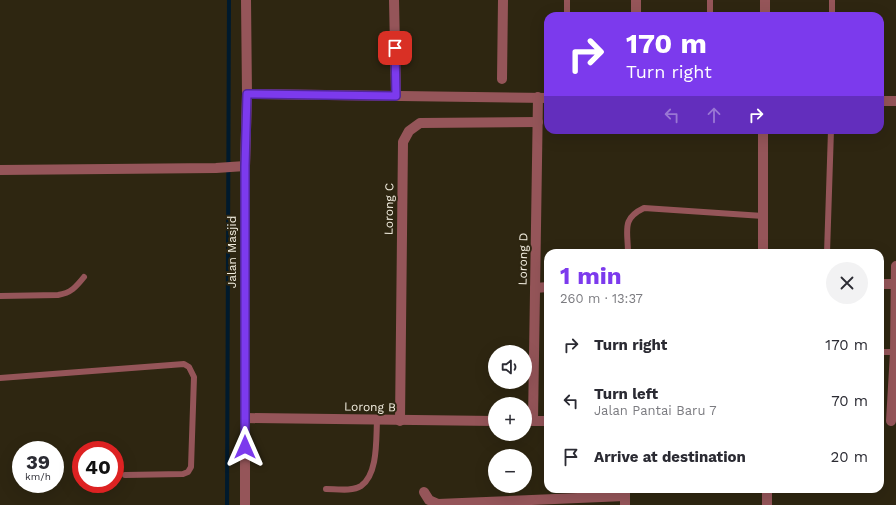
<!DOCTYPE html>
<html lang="en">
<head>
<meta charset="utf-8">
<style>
	:root { --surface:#fff; --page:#f2f2f3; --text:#2b2b33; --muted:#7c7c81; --accent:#7c3aed }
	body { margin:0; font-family:"Work Sans",sans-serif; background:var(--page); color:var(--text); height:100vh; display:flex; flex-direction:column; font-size:15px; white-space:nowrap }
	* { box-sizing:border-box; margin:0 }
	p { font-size:13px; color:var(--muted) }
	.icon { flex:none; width:22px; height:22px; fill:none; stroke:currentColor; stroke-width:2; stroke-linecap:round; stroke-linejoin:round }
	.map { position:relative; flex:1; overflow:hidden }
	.side { position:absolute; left:544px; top:249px; width:340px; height:244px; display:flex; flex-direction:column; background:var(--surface); border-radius:12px; box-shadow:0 4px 16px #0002 }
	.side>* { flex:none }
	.hud { position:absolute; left:544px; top:12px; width:340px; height:122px; border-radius:12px; box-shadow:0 4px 16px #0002; background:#7c3aed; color:#fff; overflow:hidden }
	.tools { position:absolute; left:488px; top:345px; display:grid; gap:8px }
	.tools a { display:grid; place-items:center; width:44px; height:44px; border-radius:50%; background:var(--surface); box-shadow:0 4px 16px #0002; font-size:20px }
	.speed { position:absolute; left:12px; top:441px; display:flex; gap:8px; font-size:20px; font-weight:700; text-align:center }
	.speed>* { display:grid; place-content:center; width:52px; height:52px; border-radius:50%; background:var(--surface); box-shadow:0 4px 16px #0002; line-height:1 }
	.speed small { font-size:10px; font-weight:400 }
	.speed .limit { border:6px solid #d22; background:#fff; color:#111 }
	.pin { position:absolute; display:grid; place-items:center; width:34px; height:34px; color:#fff; margin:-17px; border-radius:8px; box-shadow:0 2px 6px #0006 }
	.me { position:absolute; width:44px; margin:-22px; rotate:0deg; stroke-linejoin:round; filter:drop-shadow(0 0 3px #0008) }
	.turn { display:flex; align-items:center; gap:14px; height:84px; padding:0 16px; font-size:18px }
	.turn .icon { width:52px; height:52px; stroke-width:2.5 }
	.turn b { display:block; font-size:28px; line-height:34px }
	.lanes { display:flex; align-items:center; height:38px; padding:0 16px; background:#0003; justify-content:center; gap:20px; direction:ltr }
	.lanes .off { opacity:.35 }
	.round { display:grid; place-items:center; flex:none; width:42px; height:42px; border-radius:21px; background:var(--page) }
	.overview { display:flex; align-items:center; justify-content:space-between; height:68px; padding:0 16px }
	h1 { font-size:24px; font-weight:700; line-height:30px; color:var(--accent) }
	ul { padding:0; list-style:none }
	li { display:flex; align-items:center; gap:12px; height:56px; padding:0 16px }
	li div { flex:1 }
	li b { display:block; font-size:15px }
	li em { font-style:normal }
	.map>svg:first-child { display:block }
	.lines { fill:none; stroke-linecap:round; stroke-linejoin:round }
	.stream { stroke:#001a2d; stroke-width:4 }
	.service { stroke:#955559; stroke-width:6 }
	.minor { stroke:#955559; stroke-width:10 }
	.tertiary { stroke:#955559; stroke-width:10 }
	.route-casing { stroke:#51269a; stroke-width:10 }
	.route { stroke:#7c3aed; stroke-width:7 }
	.labels { text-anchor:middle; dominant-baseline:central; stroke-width:4; stroke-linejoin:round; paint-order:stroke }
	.street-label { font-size:12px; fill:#f3eee0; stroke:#2e2611 }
</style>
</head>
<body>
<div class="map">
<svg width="896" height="505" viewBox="0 0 896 505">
	<rect width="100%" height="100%" fill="#2e2611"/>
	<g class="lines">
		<!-- stream -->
		<path class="stream" d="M227,505L229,0"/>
		<!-- service -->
		<g class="service">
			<path d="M567,16V0"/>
			<path d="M710,16V0"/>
			<path d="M832,16V0"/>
			<path d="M628,253C628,230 621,219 644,208L763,216"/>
			<path d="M827,253L831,130"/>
			<path d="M0,296L58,295C71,293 76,287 84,277"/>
			<path d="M880,352H895"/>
			<path d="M0,378L184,364L189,367L194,377L191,467L188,472L183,474L125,475"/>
			<path d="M326,489C336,489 352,492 361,486C378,474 376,440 377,421"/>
		</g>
		<!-- minor -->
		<g class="minor">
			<path d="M394,0L396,96"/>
			<path d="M636,16V0"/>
			<path d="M765,16V0"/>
			<path d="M502,79L503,0"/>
			<path d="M247,94L548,98"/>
			<path d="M880,101H896"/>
			<path d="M0,170L216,168L245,166"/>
			<path d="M763,253V130"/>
			<path d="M880,284H896"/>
			<path d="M535,288L548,287"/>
			<path d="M245,418L495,421"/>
			<path d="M400,421L403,142L409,131L420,123L538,122"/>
			<path d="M525,421H548"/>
			<path d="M533,421L538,97"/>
			<path d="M891,421L895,352L896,266"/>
			<path d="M424,492L429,500L438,504L625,496"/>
			<path d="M625,505V489"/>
			<path d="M767,505V489"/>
		</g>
		<!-- tertiary -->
		<path class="tertiary" d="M245,505V166L247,94L246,0"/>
	</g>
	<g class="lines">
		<defs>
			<path id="route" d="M245,447V166L247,94L396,96L395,48"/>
		</defs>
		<!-- route casing -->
		<use href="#route" class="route-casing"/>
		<!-- route -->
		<use href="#route" class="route"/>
	</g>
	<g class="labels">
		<!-- street labels -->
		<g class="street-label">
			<text transform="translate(389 209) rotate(-89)">Lorong C</text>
			<text transform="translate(232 252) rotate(-90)">Jalan Masjid</text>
			<text transform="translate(523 259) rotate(-89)">Lorong D</text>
			<text transform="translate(370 407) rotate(1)">Lorong B</text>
		</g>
	</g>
</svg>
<div class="tools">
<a><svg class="icon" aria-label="sound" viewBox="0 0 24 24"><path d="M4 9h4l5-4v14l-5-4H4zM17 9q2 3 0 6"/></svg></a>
<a>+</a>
<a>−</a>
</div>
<div class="speed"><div>39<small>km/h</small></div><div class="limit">40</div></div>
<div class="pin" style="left:395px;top:48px;background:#d93025"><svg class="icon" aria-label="arrive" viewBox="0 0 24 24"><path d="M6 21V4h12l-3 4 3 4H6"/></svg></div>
<svg class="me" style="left:245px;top:447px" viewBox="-20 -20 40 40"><path d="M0-17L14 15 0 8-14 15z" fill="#7c3aed" stroke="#fff" stroke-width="4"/></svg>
<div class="hud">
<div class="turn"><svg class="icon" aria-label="right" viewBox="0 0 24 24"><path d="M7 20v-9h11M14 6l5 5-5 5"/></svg><div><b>170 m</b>Turn right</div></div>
<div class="lanes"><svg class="icon off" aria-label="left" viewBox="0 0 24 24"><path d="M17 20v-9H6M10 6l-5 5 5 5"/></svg><svg class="icon off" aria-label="ahead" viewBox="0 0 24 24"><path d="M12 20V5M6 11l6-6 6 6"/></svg><svg class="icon" aria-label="right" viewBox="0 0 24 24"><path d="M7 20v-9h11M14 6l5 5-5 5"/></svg></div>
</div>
<section class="side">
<div class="overview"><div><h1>1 min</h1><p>260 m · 13:37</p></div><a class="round"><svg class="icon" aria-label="close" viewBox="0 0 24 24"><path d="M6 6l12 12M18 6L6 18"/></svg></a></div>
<ul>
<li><svg class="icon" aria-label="right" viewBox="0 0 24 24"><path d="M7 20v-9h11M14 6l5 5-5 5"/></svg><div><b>Turn right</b></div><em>170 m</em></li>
<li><svg class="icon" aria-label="left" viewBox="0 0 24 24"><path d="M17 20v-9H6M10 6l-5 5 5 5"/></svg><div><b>Turn left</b><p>Jalan Pantai Baru 7</p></div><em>70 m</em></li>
<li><svg class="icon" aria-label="arrive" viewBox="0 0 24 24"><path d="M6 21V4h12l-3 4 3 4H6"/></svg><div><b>Arrive at destination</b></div><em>20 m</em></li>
</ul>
</section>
</div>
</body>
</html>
